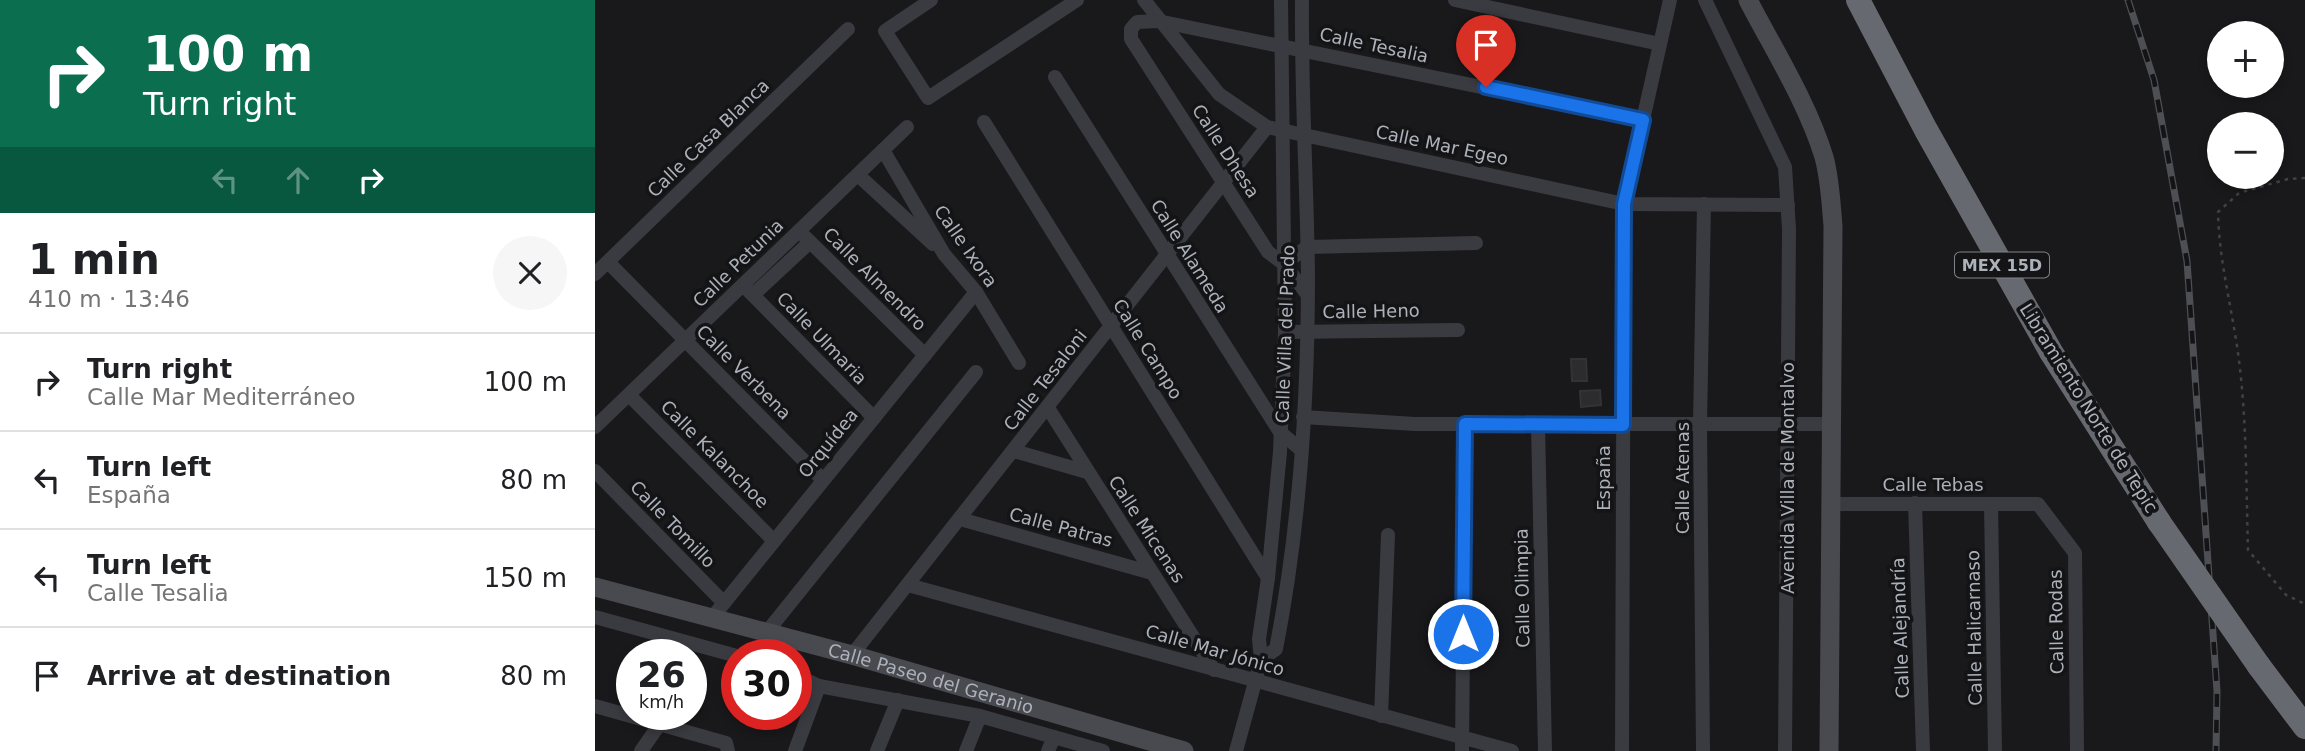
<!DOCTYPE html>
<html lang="en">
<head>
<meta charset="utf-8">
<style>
	:root { --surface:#fff; --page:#f6f6f6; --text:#202124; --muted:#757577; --line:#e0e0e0 }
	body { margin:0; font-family:"DejaVu Sans",sans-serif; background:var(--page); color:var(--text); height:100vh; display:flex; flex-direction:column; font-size:26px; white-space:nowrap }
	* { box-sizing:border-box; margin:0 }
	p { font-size:23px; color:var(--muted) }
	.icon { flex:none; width:38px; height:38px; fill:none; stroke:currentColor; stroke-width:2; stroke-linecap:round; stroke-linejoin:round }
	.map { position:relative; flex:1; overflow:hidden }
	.panel { display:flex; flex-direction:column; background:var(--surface); width:595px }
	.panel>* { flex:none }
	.guide { background:#0b6e4f; color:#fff; overflow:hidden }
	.fabs { position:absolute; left:1612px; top:21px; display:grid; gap:14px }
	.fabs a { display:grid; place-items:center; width:77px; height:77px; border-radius:50%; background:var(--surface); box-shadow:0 4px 10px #0003; font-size:35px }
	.speed { position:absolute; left:21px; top:639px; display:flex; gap:14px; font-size:35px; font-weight:700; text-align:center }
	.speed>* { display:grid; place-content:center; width:91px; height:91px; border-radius:50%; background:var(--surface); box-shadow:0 4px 10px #0003; line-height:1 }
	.speed small { font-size:18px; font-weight:400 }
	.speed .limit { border:10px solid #d22; background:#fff; color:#111 }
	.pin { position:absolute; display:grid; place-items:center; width:60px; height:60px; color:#fff; margin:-72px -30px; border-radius:50% 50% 50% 0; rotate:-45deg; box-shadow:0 0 7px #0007 }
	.pin .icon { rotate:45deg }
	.me { position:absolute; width:77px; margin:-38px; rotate:0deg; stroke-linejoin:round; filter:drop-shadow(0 0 5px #0008) }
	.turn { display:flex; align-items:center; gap:24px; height:147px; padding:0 28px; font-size:32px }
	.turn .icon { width:91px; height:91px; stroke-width:2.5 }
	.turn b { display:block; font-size:49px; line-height:60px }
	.lanes { display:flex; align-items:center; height:66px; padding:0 28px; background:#0003; justify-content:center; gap:35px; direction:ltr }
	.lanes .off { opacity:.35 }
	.round { display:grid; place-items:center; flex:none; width:74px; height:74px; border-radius:37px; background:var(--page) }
	.headline { display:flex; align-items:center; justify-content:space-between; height:119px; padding:0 28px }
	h1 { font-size:42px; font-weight:700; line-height:52px }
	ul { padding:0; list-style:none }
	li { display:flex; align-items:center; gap:21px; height:98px; padding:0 28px; border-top:2px solid var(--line) }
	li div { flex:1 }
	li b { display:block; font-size:26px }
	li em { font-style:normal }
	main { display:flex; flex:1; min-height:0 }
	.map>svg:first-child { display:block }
	.building { fill:#2c2c2f; stroke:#333337; stroke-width:2 }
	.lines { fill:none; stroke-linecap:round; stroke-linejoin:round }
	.path { stroke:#404247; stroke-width:2.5; stroke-dasharray:3.5 5; stroke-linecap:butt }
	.street { stroke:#3a3b40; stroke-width:14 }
	.secondary { stroke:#484a50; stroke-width:19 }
	.highway { stroke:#676970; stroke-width:24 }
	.rail-casing { stroke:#4d4f55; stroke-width:7 }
	.rail { stroke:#141416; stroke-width:4.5; stroke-dasharray:13; stroke-linecap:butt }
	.highway-bridge { stroke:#676970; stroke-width:24 }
	.route-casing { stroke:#114b97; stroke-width:18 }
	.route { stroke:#1a73e8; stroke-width:12 }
	.labels { text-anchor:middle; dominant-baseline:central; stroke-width:7; stroke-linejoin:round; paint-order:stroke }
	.shield { fill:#141416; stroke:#7e8289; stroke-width:2 }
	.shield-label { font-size:16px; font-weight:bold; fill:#acb1ba }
	.street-label { font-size:18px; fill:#acb1ba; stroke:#141416 }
</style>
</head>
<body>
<main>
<section class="panel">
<div class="guide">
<div class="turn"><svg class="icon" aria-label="right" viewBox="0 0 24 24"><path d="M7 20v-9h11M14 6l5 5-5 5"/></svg><div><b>100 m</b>Turn right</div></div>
<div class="lanes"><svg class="icon off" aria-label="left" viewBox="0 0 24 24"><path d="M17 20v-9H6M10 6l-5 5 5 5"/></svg><svg class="icon off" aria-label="ahead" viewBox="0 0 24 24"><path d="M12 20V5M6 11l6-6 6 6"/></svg><svg class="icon" aria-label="right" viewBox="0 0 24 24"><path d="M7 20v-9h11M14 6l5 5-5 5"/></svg></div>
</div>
<div class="headline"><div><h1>1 min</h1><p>410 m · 13:46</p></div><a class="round"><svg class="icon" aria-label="close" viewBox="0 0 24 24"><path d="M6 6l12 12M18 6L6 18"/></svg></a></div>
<ul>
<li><svg class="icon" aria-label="right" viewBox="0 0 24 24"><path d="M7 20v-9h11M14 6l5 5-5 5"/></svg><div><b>Turn right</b><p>Calle Mar Mediterráneo</p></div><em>100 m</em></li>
<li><svg class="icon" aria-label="left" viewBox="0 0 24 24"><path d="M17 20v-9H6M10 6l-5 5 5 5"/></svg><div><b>Turn left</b><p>España</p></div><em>80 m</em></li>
<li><svg class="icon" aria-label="left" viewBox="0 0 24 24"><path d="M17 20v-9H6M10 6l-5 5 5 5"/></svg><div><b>Turn left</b><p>Calle Tesalia</p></div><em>150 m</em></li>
<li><svg class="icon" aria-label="arrive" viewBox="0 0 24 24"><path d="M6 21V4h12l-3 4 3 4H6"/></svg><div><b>Arrive at destination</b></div><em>80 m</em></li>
</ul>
</section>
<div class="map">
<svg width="1710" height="751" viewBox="0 0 1710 751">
	<rect width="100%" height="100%" fill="#19191b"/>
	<!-- building -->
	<g class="building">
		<path d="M976,359H991L992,381H977Z"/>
		<path d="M1005,390L1006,405L986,407L985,391Z"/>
	</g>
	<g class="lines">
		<!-- path -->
		<path class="path" d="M1710,178L1693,179L1644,193L1623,212C1624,258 1635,300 1642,346C1652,413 1651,483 1653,550L1691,595L1710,604"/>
		<!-- street -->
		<g class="street">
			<path d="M336,0L290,31L333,98L482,0"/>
			<path d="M549,0L624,94L672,127L1029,204L1193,205"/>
			<path d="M860,0L1065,44"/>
			<path d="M1110,0L1190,167L1194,229L1190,751"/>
			<path d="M460,77L685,432L705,449"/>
			<path d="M389,122L673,578"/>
			<path d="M288,150L349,254L381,292L424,363"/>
			<path d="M263,175L338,244"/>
			<path d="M204,231L330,355"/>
			<path d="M13,262L228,480"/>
			<path d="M689,264L712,247L881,243"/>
			<path d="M0,274L253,29"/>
			<path d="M148,285L279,418"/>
			<path d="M712,294L689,264L673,252L536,39V29L542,22L563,21L1048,120"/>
			<path d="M158,295L215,242"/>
			<path d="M690,332L863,330"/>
			<path d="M34,395L179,541"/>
			<path d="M453,408L619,670"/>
			<path d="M708,417L820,424H1236"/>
			<path d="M943,425L950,751"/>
			<path d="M0,427L312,127"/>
			<path d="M419,451L492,472"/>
			<path d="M0,471L129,603"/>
			<path d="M1320,503L1328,751"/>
			<path d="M1234,504H1443L1480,553L1482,751"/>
			<path d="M1396,504L1400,751"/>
			<path d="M365,519L557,573"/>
			<path d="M313,585L917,751"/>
			<path d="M0,617L142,656"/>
			<path d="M116,619L381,292"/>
			<path d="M171,633L381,372"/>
			<path d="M257,655L672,127"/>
			<path d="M666,660L681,649C705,527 713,400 713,275C712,183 706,92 707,0"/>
			<path d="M201,675L224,686L385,716L508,751"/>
			<path d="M0,706L131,743L133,751"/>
			<path d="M786,716L793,535"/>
			<path d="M46,751L64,725"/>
			<path d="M200,751L224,686"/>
			<path d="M282,751L303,700"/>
			<path d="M371,751L385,716"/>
			<path d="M453,751L459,737"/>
			<path d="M641,751L666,660L664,639L673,578L685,452L690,332L686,0"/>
			<path d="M867,751L870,424"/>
			<path d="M1027,751L1029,204L1075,0"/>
			<path d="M1108,751L1105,424L1109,204"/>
		</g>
		<!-- secondary -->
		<g class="secondary">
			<path d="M1153,0C1179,50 1212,102 1229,157C1235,179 1236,203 1238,226L1234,751"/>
			<path id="s1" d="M0,587L257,655L589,751"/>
		</g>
		<!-- highway -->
		<g class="highway">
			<path d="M1263,0L1331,130L1456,352L1564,522"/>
			<path d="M1664,666L1710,727"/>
		</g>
		<defs>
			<path id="rail" d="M1533,0L1559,80L1592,261L1622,691L1621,751"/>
		</defs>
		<!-- rail casing -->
		<use href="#rail" class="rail-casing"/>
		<!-- rail -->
		<use href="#rail" class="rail"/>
		<!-- highway-bridge -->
		<path class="highway-bridge" d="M1564,522L1664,666"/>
	</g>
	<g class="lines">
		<defs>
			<path id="route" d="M868,634L870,424L1028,425L1029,204L1048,120L891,87"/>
		</defs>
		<!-- route casing -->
		<use href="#route" class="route-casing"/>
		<!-- route -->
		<use href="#route" class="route"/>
	</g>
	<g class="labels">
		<!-- shield labels -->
		<rect class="shield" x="1360" y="252.5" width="94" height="25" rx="5"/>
		<g class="shield-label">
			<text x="1407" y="265">MEX 15D</text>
		</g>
		<!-- street labels -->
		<g class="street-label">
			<text transform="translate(779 45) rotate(12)">Calle Tesalia</text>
			<text transform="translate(113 138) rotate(-44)">Calle Casa Blanca</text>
			<text transform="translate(847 145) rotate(12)">Calle Mar Egeo</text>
			<text transform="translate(631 151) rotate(57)">Calle Dhesa</text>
			<text transform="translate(371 246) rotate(55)">Calle Ixora</text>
			<text transform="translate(595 256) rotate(58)">Calle Alameda</text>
			<text transform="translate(143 263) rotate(-44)">Calle Petunia</text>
			<text transform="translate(280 279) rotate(45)">Calle Almendro</text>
			<text transform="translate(776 311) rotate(-1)">Calle Heno</text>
			<text transform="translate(690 334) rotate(-88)">Calle Villa del Prado</text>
			<text transform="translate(227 338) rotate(46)">Calle Ulmaria</text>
			<text transform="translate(553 349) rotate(58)">Calle Campo</text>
			<text transform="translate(149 372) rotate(45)">Calle Verbena</text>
			<text transform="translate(450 380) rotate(-52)">Calle Tesaloni</text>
			<text transform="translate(1494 408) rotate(58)">Libramiento Norte de Tepic</text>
			<text transform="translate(233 443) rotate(-51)">Orquídea</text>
			<text transform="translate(120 454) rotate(45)">Calle Kalanchoe</text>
			<text transform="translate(1008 478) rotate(-90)">España</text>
			<text transform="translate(1087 478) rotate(-90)">Calle Atenas</text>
			<text transform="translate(1192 478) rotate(-90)">Avenida Villa de Montalvo</text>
			<text x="1338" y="484">Calle Tebas</text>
			<text transform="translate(78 524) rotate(46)">Calle Tomillo</text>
			<text transform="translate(466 527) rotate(15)">Calle Patras</text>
			<text transform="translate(552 529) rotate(57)">Calle Micenas</text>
			<text transform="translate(927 588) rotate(-91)">Calle Olimpia</text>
			<text transform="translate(1461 622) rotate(-91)">Calle Rodas</text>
			<text transform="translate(1305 628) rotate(-92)">Calle Alejandría</text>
			<text transform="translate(1379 628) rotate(-91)">Calle Halicarnaso</text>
			<text transform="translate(620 650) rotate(16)">Calle Mar Jónico</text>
			<text stroke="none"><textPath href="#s1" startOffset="348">Calle Paseo del Geranio</textPath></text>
		</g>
	</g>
</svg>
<div class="fabs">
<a>+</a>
<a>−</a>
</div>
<div class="speed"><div>26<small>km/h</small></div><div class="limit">30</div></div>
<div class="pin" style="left:891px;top:87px;background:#d93025"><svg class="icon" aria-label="arrive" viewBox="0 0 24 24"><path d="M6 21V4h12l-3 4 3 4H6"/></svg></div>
<svg class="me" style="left:868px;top:634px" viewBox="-20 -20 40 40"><circle r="17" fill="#1a73e8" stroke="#fff" stroke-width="3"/><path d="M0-11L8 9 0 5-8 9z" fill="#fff"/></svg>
</div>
</main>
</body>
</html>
